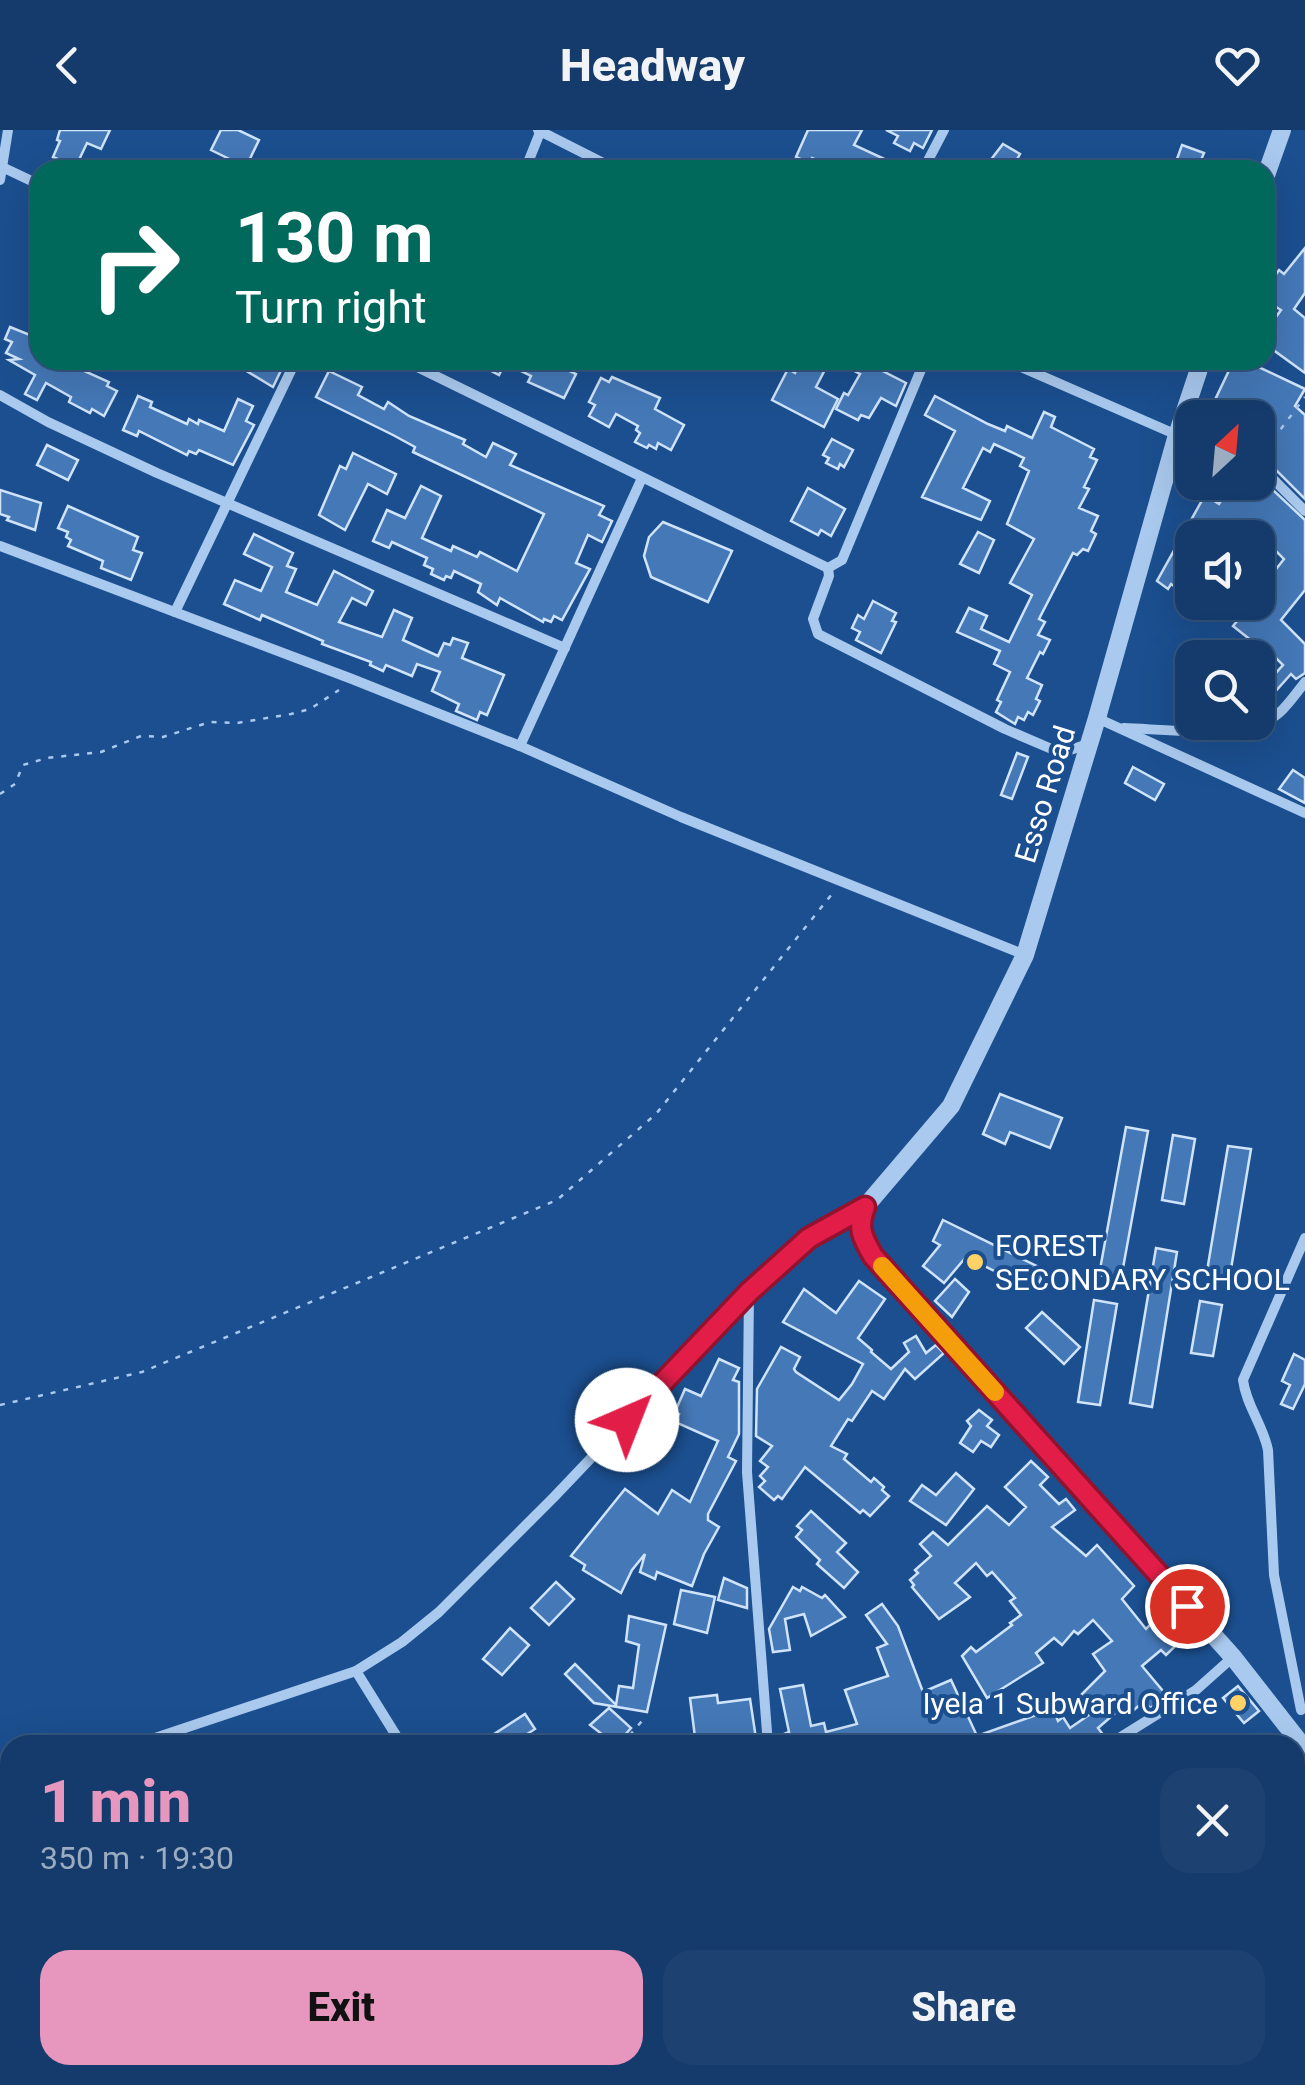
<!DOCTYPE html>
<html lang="en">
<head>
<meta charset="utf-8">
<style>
	:root { --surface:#143b6b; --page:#1d4271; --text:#f1f3f6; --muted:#9dadc1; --line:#33557e; --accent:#e797bd }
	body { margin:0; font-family:Roboto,sans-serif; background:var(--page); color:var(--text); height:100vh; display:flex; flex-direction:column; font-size:38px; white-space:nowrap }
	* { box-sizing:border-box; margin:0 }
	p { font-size:32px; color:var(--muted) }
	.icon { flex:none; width:55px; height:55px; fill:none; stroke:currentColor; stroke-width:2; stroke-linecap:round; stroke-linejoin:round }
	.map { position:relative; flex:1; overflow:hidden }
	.panel { position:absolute; left:0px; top:1605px; width:1305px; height:350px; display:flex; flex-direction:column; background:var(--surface); border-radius:30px 30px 0 0; box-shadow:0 10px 40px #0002,0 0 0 2px var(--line) }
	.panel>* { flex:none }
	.guide { position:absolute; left:30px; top:30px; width:1245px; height:210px; border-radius:30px; box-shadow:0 10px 40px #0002,0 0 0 2px var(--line); background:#00695c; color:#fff; overflow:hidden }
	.needle { width:65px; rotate:26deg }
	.fabs { position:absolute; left:1175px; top:270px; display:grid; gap:20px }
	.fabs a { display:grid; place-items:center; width:100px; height:100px; border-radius:20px; background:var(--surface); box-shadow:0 10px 40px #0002,0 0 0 2px var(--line); font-size:50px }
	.pin { position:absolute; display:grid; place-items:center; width:85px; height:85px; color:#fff; margin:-42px; border:5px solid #fff; border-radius:50%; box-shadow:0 2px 10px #0007 }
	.me { position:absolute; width:110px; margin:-55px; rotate:44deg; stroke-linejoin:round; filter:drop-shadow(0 0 8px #0008) }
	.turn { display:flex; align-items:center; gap:35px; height:210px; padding:0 40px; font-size:45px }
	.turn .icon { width:130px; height:130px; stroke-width:2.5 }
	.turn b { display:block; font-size:70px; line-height:85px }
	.round { display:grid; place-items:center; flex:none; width:105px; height:105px; border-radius:30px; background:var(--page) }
	.head { display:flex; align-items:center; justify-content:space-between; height:170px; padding:0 40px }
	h1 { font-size:60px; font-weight:800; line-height:75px; color:var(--accent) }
	.primary-button { display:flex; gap:20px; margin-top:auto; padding:20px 40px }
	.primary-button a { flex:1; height:115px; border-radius:30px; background:var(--accent); color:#111; font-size:40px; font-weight:800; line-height:115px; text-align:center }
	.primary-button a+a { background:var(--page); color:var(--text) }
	header { display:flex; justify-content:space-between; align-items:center; height:130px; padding:0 40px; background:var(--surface); font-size:45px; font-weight:800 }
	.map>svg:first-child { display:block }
	.building { fill:#4478b7; stroke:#cfe3fa; stroke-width:2.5 }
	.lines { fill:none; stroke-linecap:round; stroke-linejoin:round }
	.path { stroke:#a9c9ee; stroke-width:2.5; stroke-dasharray:5 8; stroke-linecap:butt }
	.minor { stroke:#a9c9ee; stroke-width:10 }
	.tertiary { stroke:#a9c9ee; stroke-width:18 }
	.route-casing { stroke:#92132f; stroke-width:25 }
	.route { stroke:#e11d48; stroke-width:18 }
	.slow { stroke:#f59e0b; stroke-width:18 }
	.poi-dot { fill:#ffd166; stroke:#1b4f8f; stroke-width:4 }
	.labels { text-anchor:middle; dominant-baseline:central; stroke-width:8; stroke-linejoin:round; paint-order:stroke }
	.street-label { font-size:30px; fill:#fff; stroke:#1b4f8f }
	.poi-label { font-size:30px; fill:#fff; stroke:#1b4f8f; text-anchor:start }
</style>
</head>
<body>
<header><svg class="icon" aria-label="back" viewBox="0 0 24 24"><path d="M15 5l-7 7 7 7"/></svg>Headway<svg class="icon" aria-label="heart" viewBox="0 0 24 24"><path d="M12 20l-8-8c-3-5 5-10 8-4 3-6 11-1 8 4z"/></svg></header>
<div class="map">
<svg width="1305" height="1955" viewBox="0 0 1305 1955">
	<rect width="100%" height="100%" fill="#1b4f8f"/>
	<!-- building -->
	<g class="building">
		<path d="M60,0H110L101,19L87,13L78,32L73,30L71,35L53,27L60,11L57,10Z"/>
		<path d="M221,0H238L259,10L246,37L211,20Z"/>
		<path d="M808,0H862L854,15L908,40H843L812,28L809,33L796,27Z"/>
		<path d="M886,0H932L923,18L914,13L910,21L894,13L898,6Z"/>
		<path d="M1003,14L1020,24L1011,40H983Z"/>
		<path d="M1182,15L1204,23L1201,30L1225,40H1173Z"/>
		<path d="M1305,118V163L1294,179L1305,188V243L1265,214V202L1281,180L1268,172L1270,169L1265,165L1273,154L1270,153L1279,140L1284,144Z"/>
		<path d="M10,197L40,209V230H60L109,252L107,256L117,261L104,286L92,279L90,283L69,272L71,267L46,253L37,270L25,264L35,245L9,230L19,229L6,223L12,212L5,209Z"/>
		<path d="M251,230H286L273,257L245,240Z"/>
		<path d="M470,230H547L576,244L564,268L528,252L531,246L505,233L499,245Z"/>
		<path d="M801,230H830L816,257L838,269L824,297L772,270L788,239L795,243Z"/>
		<path d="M833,230H861L906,253L896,276L881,268L869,288L861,285L858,290L836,279L844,263L848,265L860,244Z"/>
		<path d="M1234,230H1244L1305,259L1295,276L1305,285V369L1264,328L1258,325V288H1249L1214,272Z"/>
		<path d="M329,241L362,257L358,265L384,279L388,272L409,286L465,310L463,314L486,327L493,313L516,324L510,335L604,376L599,385L612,391L602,412L588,405L576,433L590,439L562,490L554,486L551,492L544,489L543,492L500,468L497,475L478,462L481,454L454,441L451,448L446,446L444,450L431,444L433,439L424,435L427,428L392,412L389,418L373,411L387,380L405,388L421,356L441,366L422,408L451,421L453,416L477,427L480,422L517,441L544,384L413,322L415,317L393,305L316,267Z"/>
		<path d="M612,247L660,268L655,279L684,295L671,320L658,313L656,319L649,315L647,318L635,312L640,303L636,300L638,296L616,284L609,297L589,286L595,275L589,272L601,248L609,252Z"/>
		<path d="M138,266L152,272L150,277L187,294L189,289L198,294L199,290L224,301L238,269L253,276L246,291L254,295L233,335L199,320L196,324L189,321L187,325L139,301L137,306L123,300Z"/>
		<path d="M935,266L988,294L1005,301L1007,296L1032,308L1044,282L1055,287L1051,297L1094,319L1090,327L1097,330L1084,357L1089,359L1079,378L1098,386L1091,401L1096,404L1088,421L1083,419L1077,425L1073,423L1039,489L1045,492L1038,505L1050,510L1043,524L1040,522L1027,548L1042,555L1036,569L1040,571L1033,585L1028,582L1024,590L1018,587L1015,594L996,582L1001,572L997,570L1010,542L994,534L1000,521L957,502L969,478L987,486L981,499L1009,512L1032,465L1010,453L1034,409L1007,394L1029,341L1020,336L1024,328L994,314L990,322L983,318L963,358L990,371L981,390L922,367L955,301L925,285Z"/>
		<path d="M832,309L853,320L844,337L840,334L838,339L826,333L829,328L823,325Z"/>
		<path d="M47,315L78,330L68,350L37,335Z"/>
		<path d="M353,323L396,344L387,364L368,354L345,400L319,385L340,336L346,339Z"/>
		<path d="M1258,346L1305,390V460L1281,490L1305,514V543L1296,549L1291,544L1274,563L1265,555L1283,535L1264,516L1262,519L1233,496L1253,472H1258V462L1284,429L1262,407L1225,408L1206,393L1198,408H1192V469L1171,454L1168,459L1157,451L1205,365L1219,374L1233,352H1258Z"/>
		<path d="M808,358L845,379L831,406L821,400L818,405L791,391Z"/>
		<path d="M0,360L41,373L35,400L7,390L9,387L0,384Z"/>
		<path d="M68,376L138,407L133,420L142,423L131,450L101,438L103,431L68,416L71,410L66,407L68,402L58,398Z"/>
		<path d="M663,392L732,421L708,472L651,447L644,426L649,407Z"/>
		<path d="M978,402L994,410L979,443L960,434Z"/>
		<path d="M254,404L293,423L287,436L296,439L286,462L317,475L334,441L373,461L366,475L352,468L339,492L382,507L394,480L412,488L403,510L438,526L444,513L450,515L453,508L468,513L462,528L504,545L487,585L480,582L477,590L456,581L459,574L432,561L440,542L417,534L412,546L386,535L383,541L370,535L371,532L322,514L323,511L262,485L260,490L224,474L235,450L261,461L272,437L244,424Z"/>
		<path d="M873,471L896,483L892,491L896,492L881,523L856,510L860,502L852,498L858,485L864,489Z"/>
		<path d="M1017,623L1028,627L1012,669L1001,665Z"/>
		<path d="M1133,637L1164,654L1155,670L1125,653Z"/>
		<path d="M1293,640L1305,648V673L1279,659Z"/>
		<path d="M1000,964L1062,988L1050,1018L1010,1002L1005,1014L983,1004Z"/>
		<path d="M1126,997L1148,1001L1121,1149L1099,1145Z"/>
		<path d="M1173,1005L1195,1009L1184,1074L1162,1070Z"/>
		<path d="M1228,1016L1251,1019L1229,1151L1206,1147Z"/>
		<path d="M943,1090L1045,1140L1035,1161L966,1127L944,1153L923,1136L940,1115L933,1111Z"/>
		<path d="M1156,1118L1177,1122L1152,1277L1130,1273Z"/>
		<path d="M955,1149L969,1162L952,1187L935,1171Z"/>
		<path d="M859,1151L885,1169L858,1208L872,1220L871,1222L891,1239L909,1222L904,1213L916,1206L926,1223L936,1215L944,1223L915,1249L905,1239L884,1269L872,1261L852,1291L848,1289L831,1316L847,1324L844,1329L871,1352L874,1348L884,1357L882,1360L889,1366L870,1386L863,1380L860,1383L805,1337L782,1369L778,1366L774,1370L759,1357L765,1351L760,1346L768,1337L760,1331L772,1316L756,1306L757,1259L781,1217L800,1227L794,1239L796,1242L839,1270L852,1254L863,1234L783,1192L804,1159L836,1183Z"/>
		<path d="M1094,1170L1117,1174L1100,1275L1078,1272Z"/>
		<path d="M1200,1171L1222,1175L1213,1226L1191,1223Z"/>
		<path d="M1042,1182L1080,1217L1064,1234L1026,1198Z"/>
		<path d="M1294,1224L1305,1230V1254L1293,1279L1281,1274L1290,1255L1282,1251Z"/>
		<path d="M719,1229L739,1238L733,1250L739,1252V1304L728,1327L736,1331L708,1384V1390L719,1397L704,1424L692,1456L657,1442L655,1449L640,1442L645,1424L632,1440L621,1463L583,1440L585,1435L571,1426L625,1359L658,1384L672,1360L690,1372L718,1311L675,1292L679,1284L675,1282L685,1259L701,1266Z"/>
		<path d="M979,1280L992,1290L987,1296L999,1305L991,1317L981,1311L973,1322L960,1313L971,1296L967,1291Z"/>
		<path d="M1031,1331L1048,1347L1040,1355L1059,1374L1066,1369L1075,1380L1052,1397L1086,1426L1097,1415L1134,1456L1122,1469L1146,1499L1168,1477L1192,1500L1166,1525L1161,1520L1142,1536L1168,1567L1150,1578L1144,1571L1134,1580L1128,1572L1098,1598L1104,1606L1090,1615H953L951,1609L936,1615H787L784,1604L789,1602L780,1559L803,1555L811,1596L824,1593L826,1602L857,1594L845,1560L888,1546L877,1518L887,1514L866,1485L882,1474L898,1496L923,1562L951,1550L977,1606L1053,1579L1058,1591L1063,1587L1070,1598L1096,1580L1081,1565L1105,1541L1093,1524L1112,1511L1093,1490L1078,1504L1074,1501L1062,1515L1054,1508L1036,1523L1043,1533L987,1568L962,1526L971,1517L976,1522L1012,1495L1010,1493L1021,1485L1010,1471L1015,1468L992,1442L987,1446L976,1433L955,1453L970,1467L939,1489L912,1457L914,1455L910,1450L918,1443L915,1440L931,1426L920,1414L933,1402L948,1415L987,1376L1009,1395L1026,1377L1005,1357Z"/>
		<path d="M956,1343L974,1359L946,1395L910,1371L922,1355L936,1365Z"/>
		<path d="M811,1381L846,1413L837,1422L858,1442L844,1458L817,1434L820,1430L796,1407L802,1400L797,1396Z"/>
		<path d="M724,1448L747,1458V1478L718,1470Z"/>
		<path d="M556,1452L574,1469L549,1495L531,1478Z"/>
		<path d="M793,1457L800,1461L802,1457L822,1468L825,1465L845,1487L811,1506L804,1484L785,1489L790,1520L773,1522L769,1499Z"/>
		<path d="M681,1460L715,1467L707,1503L674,1494Z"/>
		<path d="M629,1486L666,1495L647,1582L594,1573L565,1544L575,1534L616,1575L619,1556L633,1558L639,1515L626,1511Z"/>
		<path d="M510,1498L529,1515L502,1545L483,1529Z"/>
		<path d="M1238,1556L1259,1581L1244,1593L1223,1568Z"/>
		<path d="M717,1565L718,1573L750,1569L757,1615H696L690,1568Z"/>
		<path d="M609,1578L631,1598L616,1615L590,1595Z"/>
		<path d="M525,1584L535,1599L510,1615H477Z"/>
	</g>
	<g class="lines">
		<!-- path -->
		<g class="path">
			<path d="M1265,320L1305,267"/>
			<path d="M0,664L15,654L23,635L47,628L101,622L141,606L163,607L210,592L237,593L291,584L310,579L339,560"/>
			<path d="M0,1275L142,1242L557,1070L656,984L832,764"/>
			<path d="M621,1615L642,1591"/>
			<path d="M310,1955L315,1945"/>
		</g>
		<!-- minor -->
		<g class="minor">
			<path d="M538,0L617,40"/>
			<path d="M2,37L40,55"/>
			<path d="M525,40L541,0"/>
			<path d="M923,40L944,0"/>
			<path d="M0,50L8,0"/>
			<path d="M403,230L828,438L842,430L925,230"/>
			<path d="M1005,230L1177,305"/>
			<path d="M0,265L48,292L157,343L565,518"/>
			<path d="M1258,334L1305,381"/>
			<path d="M0,416L352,549L520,616L681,687L1025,825"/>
			<path d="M828,438L829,446L813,489L818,504L1005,599L1054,620H1070L1088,614"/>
			<path d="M175,482L296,230"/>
			<path d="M1097,588L1305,683"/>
			<path d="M1124,598C1165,599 1247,611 1279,583C1289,574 1297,562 1305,552"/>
			<path d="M520,616L642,348"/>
			<path d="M749,1163L747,1342L768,1615"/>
			<path d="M356,1541L402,1615"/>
			<path d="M1301,1580L1274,1445L1268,1320C1263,1295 1246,1275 1243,1250L1305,1108"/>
			<path d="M134,1615L356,1541L402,1512L439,1482L554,1367L749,1162L809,1108L864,1078"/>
			<path d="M1108,1615L1196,1560L1233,1527"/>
			<path d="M0,1664L10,1660"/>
			<path d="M0,1829L10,1835"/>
			<path d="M1295,1901L1305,1895"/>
			<path d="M1295,1935L1305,1952"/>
			<path d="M222,1945L242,1955"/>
			<path d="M794,1945L796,1955"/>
			<path d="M524,1955V1945"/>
			<path d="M1097,1955L1140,1945"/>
			<path d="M1231,1955L1239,1945"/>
		</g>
		<!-- tertiary -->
		<g class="tertiary">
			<path d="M1265,48L1282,0"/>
			<path d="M1202,230L1177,305L1097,588L1025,825L951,976L865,1077C857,1098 862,1108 873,1126L1233,1527L1305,1619"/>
		</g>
	</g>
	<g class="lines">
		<defs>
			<path id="route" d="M627,1290L749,1162L809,1108L865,1077C857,1098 862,1107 873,1126L1187,1476"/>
		</defs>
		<!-- route casing -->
		<use href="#route" class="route-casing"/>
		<!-- route -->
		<use href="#route" class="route"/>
		<!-- slow -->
		<path class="slow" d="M882,1136L995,1262"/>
	</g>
	<!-- markers -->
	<g class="poi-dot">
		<circle cx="975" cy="1132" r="10"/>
		<circle cx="1238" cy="1573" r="10"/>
	</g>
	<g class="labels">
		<!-- street labels -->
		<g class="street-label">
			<text transform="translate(1045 664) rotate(-73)">Esso Road</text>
		</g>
		<!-- poi labels -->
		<g class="poi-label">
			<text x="995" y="1115">FOREST<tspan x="995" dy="34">SECONDARY SCHOOL</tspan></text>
			<text x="1218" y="1573" text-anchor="end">Iyela 1 Subward Office</text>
		</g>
	</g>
</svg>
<div class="fabs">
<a><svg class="needle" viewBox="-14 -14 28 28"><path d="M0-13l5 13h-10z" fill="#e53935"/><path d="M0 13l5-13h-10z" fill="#9dadc1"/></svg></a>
<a><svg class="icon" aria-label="sound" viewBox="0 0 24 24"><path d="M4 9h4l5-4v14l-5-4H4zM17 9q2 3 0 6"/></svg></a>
<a><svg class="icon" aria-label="search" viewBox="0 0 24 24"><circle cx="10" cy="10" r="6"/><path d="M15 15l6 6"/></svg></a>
</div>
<div class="pin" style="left:1187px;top:1476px;background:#d93025"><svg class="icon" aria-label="arrive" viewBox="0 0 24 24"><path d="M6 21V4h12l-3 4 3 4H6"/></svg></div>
<svg class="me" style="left:627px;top:1290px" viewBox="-20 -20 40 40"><circle r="19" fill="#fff"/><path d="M0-13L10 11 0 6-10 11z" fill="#e11d48"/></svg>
<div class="guide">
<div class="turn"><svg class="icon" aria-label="right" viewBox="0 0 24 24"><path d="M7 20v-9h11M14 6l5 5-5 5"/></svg><div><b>130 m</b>Turn right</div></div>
</div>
<section class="panel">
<div class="head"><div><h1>1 min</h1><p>350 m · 19:30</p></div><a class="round"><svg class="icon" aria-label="close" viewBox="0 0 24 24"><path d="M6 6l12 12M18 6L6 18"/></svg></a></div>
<div class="primary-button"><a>Exit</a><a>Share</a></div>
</section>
</div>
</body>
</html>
